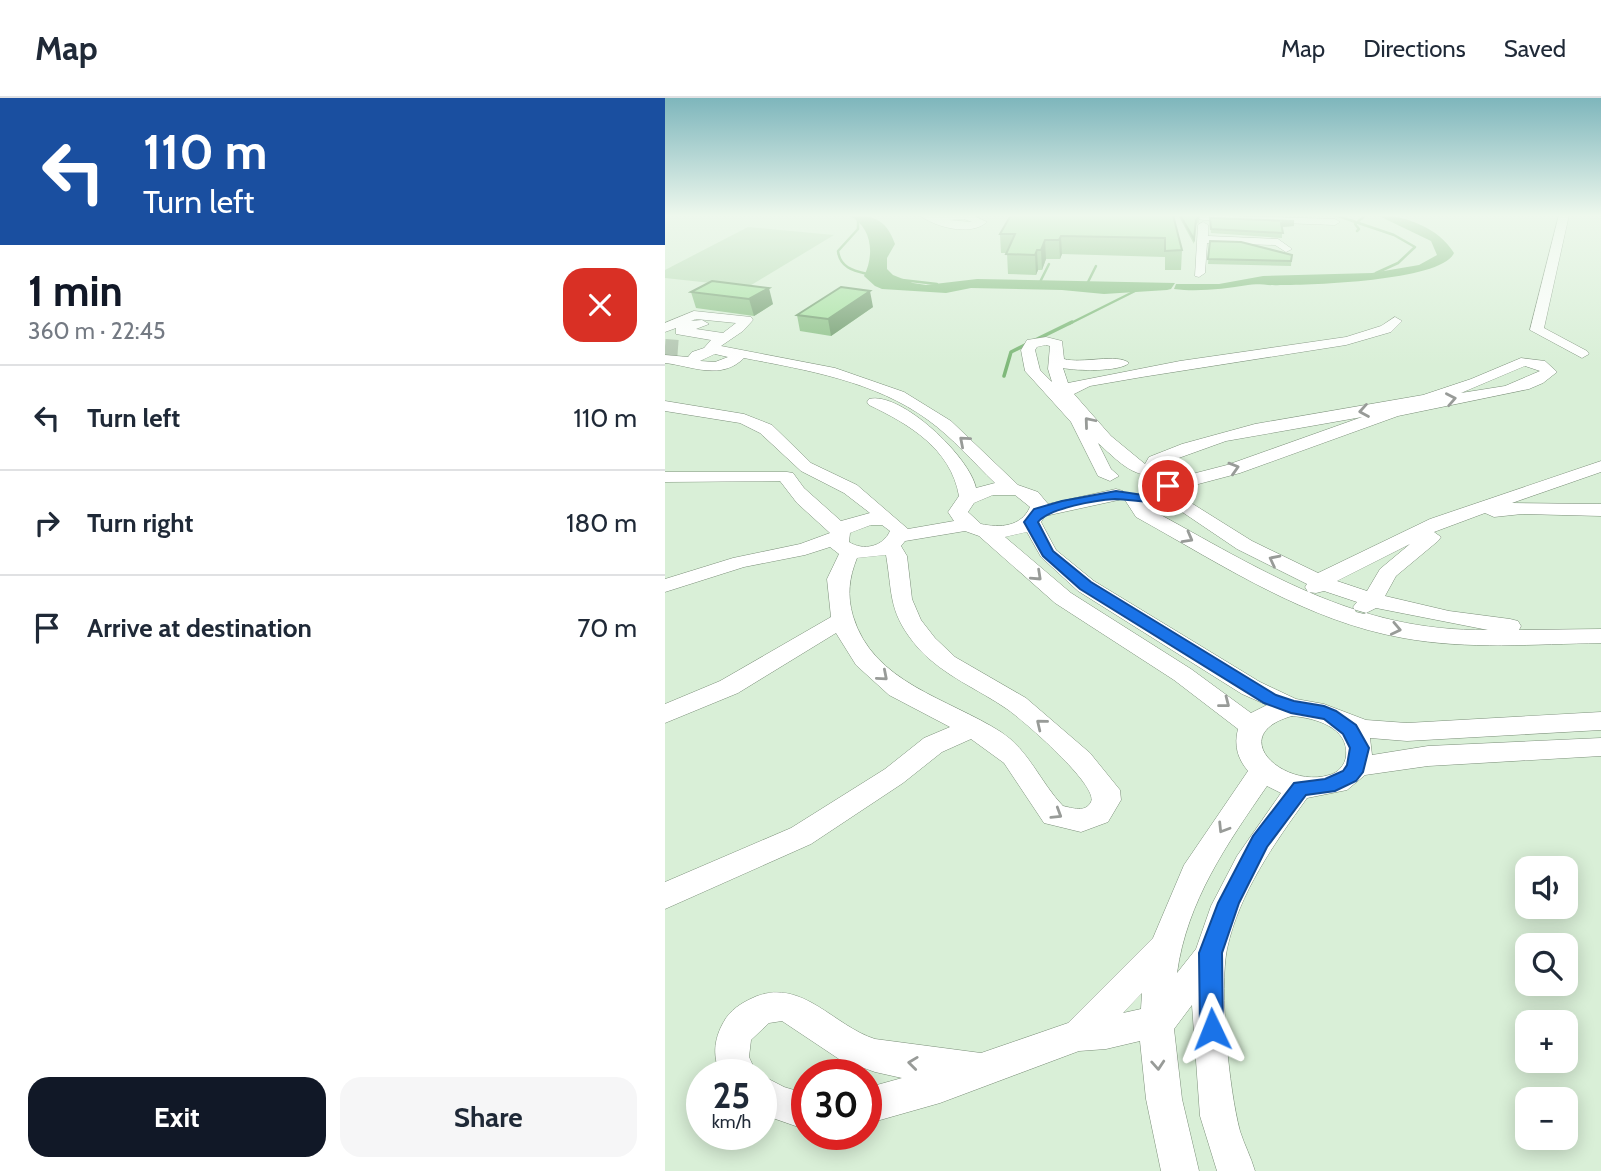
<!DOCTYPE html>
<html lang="en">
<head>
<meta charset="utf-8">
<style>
	:root { --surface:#fff; --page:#f6f6f7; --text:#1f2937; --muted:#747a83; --line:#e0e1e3; --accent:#111827 }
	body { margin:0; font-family:Cabin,sans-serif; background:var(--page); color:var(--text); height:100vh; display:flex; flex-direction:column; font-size:26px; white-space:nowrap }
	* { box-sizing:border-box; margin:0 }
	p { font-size:23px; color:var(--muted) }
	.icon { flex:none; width:38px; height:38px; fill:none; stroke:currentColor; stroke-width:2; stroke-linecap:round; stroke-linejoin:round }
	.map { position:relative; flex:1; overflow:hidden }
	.panel { display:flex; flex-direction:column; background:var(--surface); width:665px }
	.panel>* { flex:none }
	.banner { background:#1a4fa0; color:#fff; overflow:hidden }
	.buttons { position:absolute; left:850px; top:758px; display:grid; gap:14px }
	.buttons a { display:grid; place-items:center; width:63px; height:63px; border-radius:14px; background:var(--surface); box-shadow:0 4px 18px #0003; font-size:35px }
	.speed { position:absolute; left:21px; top:961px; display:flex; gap:14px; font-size:35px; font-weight:700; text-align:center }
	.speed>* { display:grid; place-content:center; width:91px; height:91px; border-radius:50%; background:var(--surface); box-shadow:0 4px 18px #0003; line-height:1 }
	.speed small { font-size:18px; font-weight:400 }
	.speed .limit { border:10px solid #d22; background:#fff; color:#111 }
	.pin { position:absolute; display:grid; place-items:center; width:60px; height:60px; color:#fff; margin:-30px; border:4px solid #fff; border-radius:50%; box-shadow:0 2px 7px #0007 }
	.me { position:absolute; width:77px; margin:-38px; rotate:358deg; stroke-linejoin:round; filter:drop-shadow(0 0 5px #0008) }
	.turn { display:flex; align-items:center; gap:24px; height:147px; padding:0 28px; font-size:32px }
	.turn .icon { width:91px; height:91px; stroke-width:2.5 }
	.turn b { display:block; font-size:49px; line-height:60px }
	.round { display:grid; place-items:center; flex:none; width:74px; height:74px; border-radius:21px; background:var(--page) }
	.headline { display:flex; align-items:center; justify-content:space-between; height:119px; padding:0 28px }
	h1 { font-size:42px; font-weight:800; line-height:52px; color:var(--accent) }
	.primary-button { display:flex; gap:14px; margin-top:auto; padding:14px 28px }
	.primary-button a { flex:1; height:80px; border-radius:21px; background:var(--accent); color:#fff; font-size:28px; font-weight:800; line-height:80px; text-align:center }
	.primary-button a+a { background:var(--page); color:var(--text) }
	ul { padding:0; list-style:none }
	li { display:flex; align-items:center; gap:21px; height:105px; padding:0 28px; border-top:2px solid var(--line) }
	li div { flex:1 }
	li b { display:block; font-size:26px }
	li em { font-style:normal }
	header { display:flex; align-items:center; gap:42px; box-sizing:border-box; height:98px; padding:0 35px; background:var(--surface); border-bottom:2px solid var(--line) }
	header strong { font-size:33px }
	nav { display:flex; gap:38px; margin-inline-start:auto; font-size:24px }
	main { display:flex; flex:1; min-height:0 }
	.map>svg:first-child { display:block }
	.green { fill:#b7dbb4 }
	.water { fill:#7fb97a }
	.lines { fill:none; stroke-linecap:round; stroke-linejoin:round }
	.stream-far1 { stroke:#7fb97a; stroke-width:2.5 }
	.stream { stroke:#7fb97a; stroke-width:3.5 }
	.minor-tunnel { stroke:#b3c6b1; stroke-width:16; stroke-dasharray:16 8; stroke-linecap:butt }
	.minor-casing { stroke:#7b8f79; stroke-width:1 }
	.minor { fill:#fff; fill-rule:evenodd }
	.wall { fill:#8fc28a }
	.shaded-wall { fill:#749e71 }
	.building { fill:#a6e1a1; stroke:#749e71; stroke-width:2 }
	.oneway { stroke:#989b98 }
	.route { fill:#1a73e8; stroke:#114b97; stroke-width:2 }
</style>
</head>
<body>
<header>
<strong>Map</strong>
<nav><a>Map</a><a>Directions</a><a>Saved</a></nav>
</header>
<main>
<section class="panel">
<div class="banner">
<div class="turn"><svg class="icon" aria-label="left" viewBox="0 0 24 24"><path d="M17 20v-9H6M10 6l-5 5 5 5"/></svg><div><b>110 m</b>Turn left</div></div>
</div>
<div class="headline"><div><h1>1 min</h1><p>360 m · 22:45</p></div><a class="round" style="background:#d93025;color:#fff"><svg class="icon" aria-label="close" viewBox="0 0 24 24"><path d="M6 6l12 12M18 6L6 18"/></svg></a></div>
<ul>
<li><svg class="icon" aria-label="left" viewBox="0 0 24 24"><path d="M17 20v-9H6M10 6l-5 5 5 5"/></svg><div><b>Turn left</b></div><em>110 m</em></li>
<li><svg class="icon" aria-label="right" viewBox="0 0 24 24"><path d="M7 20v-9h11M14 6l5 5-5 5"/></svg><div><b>Turn right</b></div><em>180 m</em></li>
<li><svg class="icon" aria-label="arrive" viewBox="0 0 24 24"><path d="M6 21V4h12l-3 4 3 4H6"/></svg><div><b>Arrive at destination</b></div><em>70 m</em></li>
</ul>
<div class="primary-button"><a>Exit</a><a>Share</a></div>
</section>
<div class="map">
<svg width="936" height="1073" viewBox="0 0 936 1073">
	<rect width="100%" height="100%" fill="#d9efd7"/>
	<!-- green -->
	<path class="green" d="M83,129L169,137L83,189L0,180V172Z"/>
	<!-- water -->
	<g class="water">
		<path d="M183,117C207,117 221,120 230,146L222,160V171L228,177L248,185L261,187L312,181L510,185L506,191L502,192L439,196L397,192L306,190L281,195L217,191L210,188L199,178C210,156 207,128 183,117Z"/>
		<path d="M712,117C740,117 774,130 789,155C777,183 646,187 615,187C604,188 593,185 583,187C559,191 532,194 509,191L511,186H554L598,178L707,175L754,167L772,157L766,143Z"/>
	</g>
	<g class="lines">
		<!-- stream-far1 -->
		<g class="stream-far1">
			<path d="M670,117L729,137L750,149L733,165L711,175"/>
			<path d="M193,120V131L173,153C175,171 191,173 206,177"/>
			<path d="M692,133L694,131L690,126L701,117"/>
			<path d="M237,182L272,186"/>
			<path d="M373,188L384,166"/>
			<path d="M421,188L431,168"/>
			<path d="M404,226L478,189"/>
		</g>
		<!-- stream -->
		<path class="stream" d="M339,278L346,254L407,224"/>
		<!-- minor-tunnel -->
		<path class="minor-tunnel" d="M0,249L13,250"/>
		<defs>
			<g id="minor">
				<path d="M254,117H307L322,124C305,139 270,129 254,117ZM299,121L307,124L284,122Z"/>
				<path d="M534,117L670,121L675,124L670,127L538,122L534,121Z"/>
				<path d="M894,117H904L879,230L922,253L924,256L917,260L865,232Z"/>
				<path d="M538,124L543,127V138L613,141L627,151L621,154L610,147L542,145L540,175L534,179L530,178L533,127Z"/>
				<path d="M29,213L86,219L88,222L78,233L56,248L170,270L239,294L286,323L353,387L373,394L383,406L451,391L458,393L460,397L458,401L380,418L376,424L391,452L429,483L595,584L631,601L659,606L701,622L742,625L936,614V632L742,643L705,640L707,657L763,648L936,640V658L763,668L700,677L682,692L642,700C609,746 574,795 562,851C554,891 564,992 575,1033C579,1046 586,1059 590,1073H552L535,1018L527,907L509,931L517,1001L534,1073H496L481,1001L475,943L441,951L414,953L275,1005L201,1026V990L237,980L210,974L174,961L117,923L104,925L86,942L84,959L92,976H55C47,956 49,939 61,920C69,909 80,903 92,898C138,881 169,928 210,941L316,955L403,925L488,840L519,767L583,673C572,660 569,647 573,631L509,582L390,505L314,438L300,433L240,443L236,448L242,458L247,501L256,522L270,540L290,559L361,600L425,655L455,692L456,702L443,724L416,734L379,725L339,665L306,641L277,654L238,685L146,746L0,811V784L126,730L220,671L259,640L285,629L224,597L191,567L171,535L73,595L0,625V606L55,583L166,519L162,481L174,456L165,449L140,457L79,469L0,494V481L68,460L135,446L165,435L132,405L115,383L0,384V374H122L128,375L139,390L176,423L205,415L179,395L136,373L95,335L75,325L0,313V303L79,316L107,327L146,365L192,387L243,431L289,423L283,414L294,398C286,351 244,326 204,307L202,304L204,301C236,293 305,359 311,390L330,385C308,364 288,340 263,322C210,283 141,272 79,260C56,283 27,268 0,265V257L23,259L27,254L39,250L46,242L11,236V230L0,234V225ZM31,221L71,225L58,235L31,231L44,226L37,222L26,223ZM50,256L63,259L50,264L35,263ZM328,397H350L365,409C356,429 335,430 316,426L303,414L309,405ZM206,427H217L225,433C218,449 198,453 184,444L185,435ZM362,434L376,459L413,493L577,596L602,607L586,615L526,571L406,495L340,439ZM221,457C228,499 223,515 254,551C279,578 313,591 342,611C358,622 434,688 426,704C420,715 408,710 398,708C375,684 364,652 336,634C283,600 208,585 188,518C182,497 184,480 192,460ZM627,618C650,620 684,629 681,658C680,667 673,675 664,677C619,691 559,637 627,618ZM602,688L616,695L572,758L546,808L531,851L512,875C522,803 562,746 602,688ZM477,895L476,911L458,915Z"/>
				<path d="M730,219L737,223L726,234L681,247L477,279L425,288L409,296L446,338L480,366L484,359L517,346L590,326L758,297L806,281L856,260L880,263L892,274L878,285L864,291L733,318L575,375L507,393L587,443L653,475L765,421L936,363V374L847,405L936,406V418L857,416L829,419L820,415L769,434L776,439L773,443L731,478L720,498L784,513L845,521L853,523L856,528L854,532L936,531V545C870,546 803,552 738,540C641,523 556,466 471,419L460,402L462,398H476L485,411C597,472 690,534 823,532L711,510L699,516L691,514L688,509L692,504L659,493L651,495L643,494L640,489L642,486L572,451L489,395L495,390L496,384L562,367L697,319L561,343L497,366L492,376C469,382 450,360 433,345L446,371L454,378L445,383L433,378L406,324L360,273L356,252L362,242L381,239L397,243L399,261C416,266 453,255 464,265C455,274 411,273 398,270L403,285L515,263L681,239L716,228ZM381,247L385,248L383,271L387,284L375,272L370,252L372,249ZM860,268L875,273L840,288L796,295ZM745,446L715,471L702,493L672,483Z"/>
				<path d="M96,977L119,989L142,996V1032L96,1016Z"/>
			</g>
		</defs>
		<!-- minor casing -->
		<use href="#minor" class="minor-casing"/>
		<!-- minor -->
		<use href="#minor" class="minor"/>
	</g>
	<!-- wall -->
	<g class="wall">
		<path d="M508,117L517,152L516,172H500V159L397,156L395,161H381L377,172H373L371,177L343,176L342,155H336L335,136Z"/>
		<path d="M513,117H533L534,124L530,127L529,146Z"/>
		<path d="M545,120L629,123V128L617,129V140L546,135Z"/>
		<path d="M545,143L627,157L626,168L543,166Z"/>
		<path d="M47,183L108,206L89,218L31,210L26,194Z"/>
		<path d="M208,209L166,238L135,233L132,217Z"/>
	</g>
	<!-- shaded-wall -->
	<g class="shaded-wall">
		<path d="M629,123V128L615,129L616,125Z"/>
		<path d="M396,138L397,156L395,161L394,142Z"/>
		<path d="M380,142L381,161L377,172L376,152Z"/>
		<path d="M372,152L373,172L371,177L370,157Z"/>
		<path d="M104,190L108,206L89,218L84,201Z"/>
		<path d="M205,193L208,209L166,238L163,221Z"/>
	</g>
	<!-- building -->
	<g class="building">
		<path d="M346,117H508L517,152L500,153V140L396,138L394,142H380L376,152H372L370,157L341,156L350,136H335Z"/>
		<path d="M515,117H533L534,119L531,122L529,141Z"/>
		<path d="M545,120L629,123L616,125L618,135L546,131Z"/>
		<path d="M545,143L576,144L627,157L626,163L543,161Z"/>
		<path d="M47,183L104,190L84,201L26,194Z"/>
		<path d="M176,189L205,193L163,221L132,217Z"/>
	</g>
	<!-- one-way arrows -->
	<defs><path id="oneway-chevron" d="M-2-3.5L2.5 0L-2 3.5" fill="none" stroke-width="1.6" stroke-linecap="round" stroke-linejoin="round" transform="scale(1.75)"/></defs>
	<g class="oneway">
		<use href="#oneway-chevron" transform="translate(786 301) rotate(-11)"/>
		<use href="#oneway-chevron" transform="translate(699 313) rotate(170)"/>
		<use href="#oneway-chevron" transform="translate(424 324) rotate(-130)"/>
		<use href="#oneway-chevron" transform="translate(299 343) rotate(-139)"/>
		<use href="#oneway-chevron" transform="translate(569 370) rotate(-17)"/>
		<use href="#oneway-chevron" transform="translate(523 440) rotate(29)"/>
		<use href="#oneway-chevron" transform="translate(609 462) rotate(-153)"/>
		<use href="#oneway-chevron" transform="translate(372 478) rotate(43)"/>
		<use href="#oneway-chevron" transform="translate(731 531) rotate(12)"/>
		<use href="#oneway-chevron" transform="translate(218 578) rotate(41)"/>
		<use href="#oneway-chevron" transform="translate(560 605) rotate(38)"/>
		<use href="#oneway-chevron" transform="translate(376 626) rotate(-141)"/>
		<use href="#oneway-chevron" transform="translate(392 716) rotate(32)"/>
		<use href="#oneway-chevron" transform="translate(558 730) rotate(122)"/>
		<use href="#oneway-chevron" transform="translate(248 965) rotate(-173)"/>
		<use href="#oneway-chevron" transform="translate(493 967) rotate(86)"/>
	</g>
	<!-- sky -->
	<linearGradient id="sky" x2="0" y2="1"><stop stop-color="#7eb6bc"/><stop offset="0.44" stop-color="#eef8ed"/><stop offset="1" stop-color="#eef8ed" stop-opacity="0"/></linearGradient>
	<rect width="936" height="267" fill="url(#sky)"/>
	<!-- route -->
	<path class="route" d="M503,384L510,388C491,413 476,401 450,401C432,402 384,410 373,424L388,453L426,484L611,597L629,603L659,608L671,613L691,627L704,650L698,674L691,683L670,693L641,697L602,749L574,805L557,855L558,931L555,939L547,942L538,939L535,931L534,855L553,805L588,738L629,685L660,681L678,673L682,667L685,650L678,636L659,621L626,615L599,605L415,491L378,458L359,424L369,411L397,403L451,393L478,397L491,394Z"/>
</svg>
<div class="buttons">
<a><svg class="icon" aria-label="sound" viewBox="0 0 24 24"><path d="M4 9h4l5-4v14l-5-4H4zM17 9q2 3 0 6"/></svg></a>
<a><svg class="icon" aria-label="search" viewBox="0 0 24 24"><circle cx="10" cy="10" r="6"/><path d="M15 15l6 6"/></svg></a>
<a>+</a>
<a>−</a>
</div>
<div class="speed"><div>25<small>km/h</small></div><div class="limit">30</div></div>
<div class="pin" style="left:503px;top:388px;background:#d93025"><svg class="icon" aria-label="arrive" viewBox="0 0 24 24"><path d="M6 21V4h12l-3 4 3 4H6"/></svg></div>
<svg class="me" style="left:547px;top:931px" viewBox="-20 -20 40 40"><path d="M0-17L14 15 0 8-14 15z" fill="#1a73e8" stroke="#fff" stroke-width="4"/></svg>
</div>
</main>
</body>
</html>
